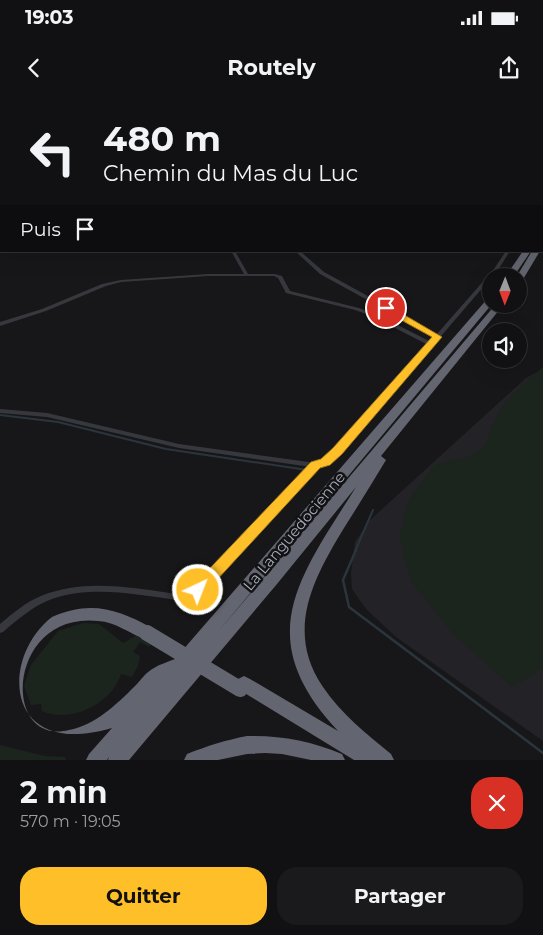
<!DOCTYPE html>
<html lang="fr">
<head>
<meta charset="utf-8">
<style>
	:root { --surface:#111113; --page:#1a1a1c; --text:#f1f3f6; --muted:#9c9da0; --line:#303133; --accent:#ffbf28 }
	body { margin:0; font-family:Montserrat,sans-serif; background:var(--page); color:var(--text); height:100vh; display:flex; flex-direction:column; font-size:19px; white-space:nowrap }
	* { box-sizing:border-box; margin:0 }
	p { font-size:16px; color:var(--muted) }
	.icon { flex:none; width:28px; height:28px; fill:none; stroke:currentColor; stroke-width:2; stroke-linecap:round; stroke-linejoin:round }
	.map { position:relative; height:660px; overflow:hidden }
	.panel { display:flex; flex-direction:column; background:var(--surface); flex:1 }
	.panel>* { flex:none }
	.hud { position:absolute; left:0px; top:0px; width:544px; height:152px; box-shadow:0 5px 20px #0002,0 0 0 1px var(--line); background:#111113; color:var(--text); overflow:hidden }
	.needle { width:32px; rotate:181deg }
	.tools { position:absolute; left:482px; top:168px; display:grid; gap:10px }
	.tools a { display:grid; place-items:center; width:45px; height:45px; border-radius:50%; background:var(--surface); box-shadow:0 5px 20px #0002,0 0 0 1px var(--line); font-size:25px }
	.pin { position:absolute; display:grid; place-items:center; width:42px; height:42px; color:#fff; margin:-21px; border:2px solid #fff; border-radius:50%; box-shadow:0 1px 5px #0007 }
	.me { position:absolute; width:55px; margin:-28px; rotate:43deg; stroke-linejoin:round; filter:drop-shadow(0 0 4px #0008) }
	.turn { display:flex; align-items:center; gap:18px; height:105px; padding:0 20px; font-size:22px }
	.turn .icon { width:65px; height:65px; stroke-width:2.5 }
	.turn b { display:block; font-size:35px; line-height:42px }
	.then { display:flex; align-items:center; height:48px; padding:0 20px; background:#0003; gap:10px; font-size:19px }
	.round { display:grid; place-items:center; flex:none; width:52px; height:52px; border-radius:20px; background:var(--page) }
	.overview { display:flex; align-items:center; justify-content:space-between; height:85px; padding:0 20px }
	h1 { font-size:30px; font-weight:700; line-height:38px }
	.primary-button { display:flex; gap:10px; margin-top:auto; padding:10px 20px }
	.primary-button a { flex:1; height:58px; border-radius:20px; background:var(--accent); color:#111; font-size:20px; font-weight:700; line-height:58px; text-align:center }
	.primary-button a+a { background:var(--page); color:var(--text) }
	.status { display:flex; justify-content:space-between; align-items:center; height:35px; padding:0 25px; background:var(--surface); direction:ltr }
	.status svg { height:14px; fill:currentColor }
	header { display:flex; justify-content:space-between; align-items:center; height:65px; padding:0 20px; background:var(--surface); font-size:22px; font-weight:700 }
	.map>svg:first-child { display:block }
	.built { fill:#232226 }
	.green { fill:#1c241e }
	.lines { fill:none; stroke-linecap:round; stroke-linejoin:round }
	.stream-far1 { stroke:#2b353e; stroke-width:2 }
	.stream { stroke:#2b353e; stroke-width:2.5 }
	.street { fill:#37383e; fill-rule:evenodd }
	.highway { fill:#636670; fill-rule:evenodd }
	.rail-casing { stroke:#4a4c53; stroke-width:2 }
	.rail { stroke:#121214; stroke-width:1; stroke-dasharray:2.5; stroke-linecap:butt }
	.highway-bridge { stroke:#636670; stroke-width:16 }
	.route { fill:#ffbf28; stroke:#a67c1a }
	.labels { text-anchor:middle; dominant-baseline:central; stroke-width:5; stroke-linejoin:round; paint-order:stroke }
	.street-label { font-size:15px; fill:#a7acba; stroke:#121214 }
</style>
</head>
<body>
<div class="status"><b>19:03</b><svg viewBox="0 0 49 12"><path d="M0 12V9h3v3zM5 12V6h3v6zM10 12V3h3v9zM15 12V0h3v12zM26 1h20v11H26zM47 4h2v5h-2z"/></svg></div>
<header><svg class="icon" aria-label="back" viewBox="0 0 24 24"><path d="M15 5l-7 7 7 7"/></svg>Routely<svg class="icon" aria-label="share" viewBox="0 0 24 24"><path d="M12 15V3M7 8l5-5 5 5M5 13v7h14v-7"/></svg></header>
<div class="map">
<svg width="543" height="660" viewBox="0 0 543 660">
	<rect width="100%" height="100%" fill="#171719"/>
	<!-- built -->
	<g class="built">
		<path d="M136,0H543V30L542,1Z"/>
		<path d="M543,269V641L396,537L366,509L352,489L351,473L355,442L369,421L526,278Z"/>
	</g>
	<!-- green -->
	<g class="green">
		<path d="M543,267V568L512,587L454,535L411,481L403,454L400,436L404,416L411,396L433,367L446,361L471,356L484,347L496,317L507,300Z"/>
		<path d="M83,523L99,524L123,543L139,534L153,541L149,547L140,542L133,552L140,556L138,566L132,577L121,574C112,604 70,624 42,611L41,604L31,605L24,586L31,565L58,531Z"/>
		<path d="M0,645L45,656L65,657L66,660H0Z"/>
	</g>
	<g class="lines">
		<!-- stream-far1 -->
		<g class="stream-far1">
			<path d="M0,315L58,322L166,349L307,370"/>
			<path d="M355,451L373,410"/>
		</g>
		<!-- stream -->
		<path class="stream" d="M356,450L343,480L349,507L543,653"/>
		<!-- street -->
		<g class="street">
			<rect x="542" y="3" width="1" height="2"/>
			<rect x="542" y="30" width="1" height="2"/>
			<rect x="542" y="73" width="1" height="2"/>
			<rect x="0" y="112" width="1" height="2"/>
			<path d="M231,151H235L248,174H275L282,176L290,191L359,208L378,215L431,242L435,237L320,174L295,151H300L324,172L437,234L494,169L506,151H510L498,170L493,176H491V178L349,343L328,364L318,367L201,492L188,498L178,500C135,495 89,484 47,501C31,508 17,520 3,532L0,533V524C13,513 26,502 41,496C85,478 132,488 178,494L184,493L195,488L311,367L179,348L47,317L0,313V309L47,313L179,344L316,363L324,360L345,339L428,245L374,217L355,210L286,193L278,178L274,176H208L121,182L106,186L46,211L0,226V222L42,209L102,184L121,180L208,174H244Z"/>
		</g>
		<!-- highway -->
		<g class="highway">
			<path d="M543,114V119H542V114Z"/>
			<path d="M543,136V141H542V136Z"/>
			<path d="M523,151H531L514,176H506Z"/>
			<path d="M532,151H540L522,181H519V176H517Z"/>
			<path d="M491,197L492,204L217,533L496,204H504L381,356L386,360C372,383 358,406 344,428C313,479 285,531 323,587C341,614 367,634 391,654L394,660H354L238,589L236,584L238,579L244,576L250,579L338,631C250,537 299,478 356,387L277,484L129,660H108L109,657L107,660H86L89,654L112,628C3,660 0,557 52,517C90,500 118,509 152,528L155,533L152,538L147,540C130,534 116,522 98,521C7,511 0,647 69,630C95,625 116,605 135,586C141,580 146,572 154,568C160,564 168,562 175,559L488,198Z"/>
			<path d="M247,636C281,635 311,641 342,654L345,660H311L282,654L265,653L247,654L218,660H184L187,654C207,646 226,640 247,636Z"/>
		</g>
		<defs>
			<path id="rail" d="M43,0L53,1"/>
		</defs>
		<!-- rail casing -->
		<use href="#rail" class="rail-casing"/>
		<!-- rail -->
		<use href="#rail" class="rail"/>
		<!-- highway-bridge -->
		<path class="highway-bridge" d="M147,533L240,589"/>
	</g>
	<!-- route -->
	<path class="route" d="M383,206H389L442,237L342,354L330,365L320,368L203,495L198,497L193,495L191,490L193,486L311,362L321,359L333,348L432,237L383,210Z"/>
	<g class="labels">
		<!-- street labels -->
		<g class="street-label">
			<text transform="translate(294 431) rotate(-50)">La Languedocienne</text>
		</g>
	</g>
</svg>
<div class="tools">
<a><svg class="needle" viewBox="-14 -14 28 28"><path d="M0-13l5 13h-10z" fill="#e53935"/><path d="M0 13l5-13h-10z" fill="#9c9da0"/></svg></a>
<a><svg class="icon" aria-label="sound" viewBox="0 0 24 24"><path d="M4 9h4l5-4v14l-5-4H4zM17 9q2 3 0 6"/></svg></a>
</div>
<div class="pin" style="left:386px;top:208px;background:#d93025"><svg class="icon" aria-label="arrive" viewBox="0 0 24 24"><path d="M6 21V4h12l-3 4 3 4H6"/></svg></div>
<svg class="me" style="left:198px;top:490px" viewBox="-20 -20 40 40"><circle r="17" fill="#ffbf28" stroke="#fff" stroke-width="3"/><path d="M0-11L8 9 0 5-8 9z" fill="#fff"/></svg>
<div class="hud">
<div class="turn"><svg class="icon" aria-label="left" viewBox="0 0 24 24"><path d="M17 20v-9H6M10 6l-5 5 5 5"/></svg><div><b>480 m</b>Chemin du Mas du Luc</div></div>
<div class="then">Puis<svg class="icon" aria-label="arrive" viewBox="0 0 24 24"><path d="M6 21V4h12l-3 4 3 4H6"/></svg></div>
</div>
</div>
<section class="panel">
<div class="overview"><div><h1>2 min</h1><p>570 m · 19:05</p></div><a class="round" style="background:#d93025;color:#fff"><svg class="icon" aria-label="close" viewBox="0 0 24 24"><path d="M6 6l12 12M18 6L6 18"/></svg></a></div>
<div class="primary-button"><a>Quitter</a><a>Partager</a></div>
</section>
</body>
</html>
